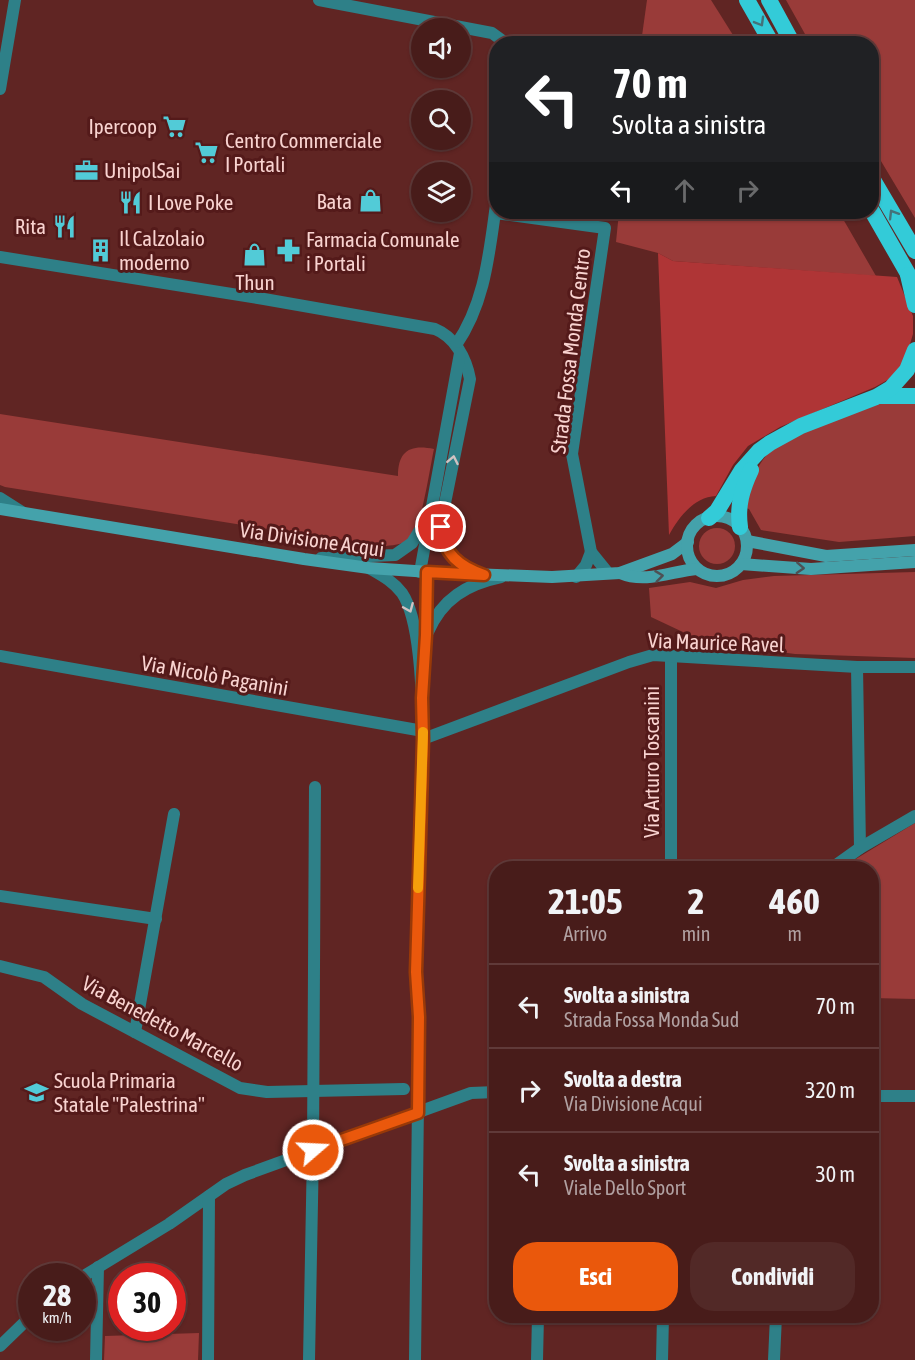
<!DOCTYPE html>
<html lang="it">
<head>
<meta charset="utf-8">
<style>
	:root { --surface:#481c1a; --page:#522927; --text:#f1f3f6; --muted:#b1a1a2; --line:#603a39; --accent:#ea580c }
	body { margin:0; font-family:"Asap Condensed",sans-serif; background:var(--page); color:var(--text); height:100vh; display:flex; flex-direction:column; font-size:22px; white-space:nowrap }
	* { box-sizing:border-box; margin:0 }
	p { font-size:20px; color:var(--muted) }
	.icon { flex:none; width:33px; height:33px; fill:none; stroke:currentColor; stroke-width:2; stroke-linecap:round; stroke-linejoin:round }
	.map { position:relative; flex:1; overflow:hidden }
	.side { position:absolute; left:489px; top:861px; width:390px; height:462px; display:flex; flex-direction:column; background:var(--surface); border-radius:24px; box-shadow:0 2px 4px #0004,0 0 0 2px var(--line) }
	.side>* { flex:none }
	.guide { position:absolute; left:489px; top:36px; width:390px; height:183px; border-radius:24px; box-shadow:0 2px 4px #0004,0 0 0 2px var(--line); background:#202124; color:#fff; overflow:hidden }
	.controls { position:absolute; left:411px; top:18px; display:grid; gap:12px }
	.controls a { display:grid; place-items:center; width:60px; height:60px; border-radius:50%; background:var(--surface); box-shadow:0 2px 4px #0004,0 0 0 2px var(--line); font-size:30px }
	.speed { position:absolute; left:18px; top:1263px; display:flex; gap:12px; font-size:30px; font-weight:700; text-align:center }
	.speed>* { display:grid; place-content:center; width:78px; height:78px; border-radius:50%; background:var(--surface); box-shadow:0 2px 4px #0004,0 0 0 2px var(--line); line-height:1 }
	.speed small { font-size:15px; font-weight:400 }
	.speed .limit { border:9px solid #d22; background:#fff; color:#111 }
	.pin { position:absolute; display:grid; place-items:center; width:51px; height:51px; color:#fff; margin:-26px; border:3px solid #fff; border-radius:50%; box-shadow:0 2px 6px #0007 }
	.me { position:absolute; width:66px; margin:-33px; rotate:71deg; stroke-linejoin:round; filter:drop-shadow(0 0 4px #0008) }
	.turn { display:flex; align-items:center; gap:21px; height:126px; padding:0 24px; font-size:27px }
	.turn .icon { width:78px; height:78px; stroke-width:2.5 }
	.turn b { display:block; font-size:42px; line-height:51px }
	.lanes { display:flex; align-items:center; height:57px; padding:0 24px; background:#0003; justify-content:center; gap:30px; direction:ltr }
	.lanes .off { opacity:.35 }
	.eta { display:flex; justify-content:space-evenly; align-items:center; height:102px; text-align:center }
	.eta b { font-size:36px; font-weight:700; line-height:42px }
	.primary-button { display:flex; gap:12px; margin-top:auto; padding:12px 24px }
	.primary-button a { flex:1; height:69px; border-radius:24px; background:var(--accent); color:#fff; font-size:24px; font-weight:700; line-height:69px; text-align:center }
	.primary-button a+a { background:var(--page); color:var(--text) }
	ul { padding:0; list-style:none }
	li { display:flex; align-items:center; gap:18px; height:84px; padding:0 24px; border-top:2px solid var(--line) }
	li div { flex:1 }
	li b { display:block; font-size:22px }
	li em { font-style:normal }
	.map>svg:first-child { display:block }
	.green { fill:#993b39 }
	.forest { fill:#af3536 }
	.lines { fill:none; stroke-linecap:round; stroke-linejoin:round }
	.minor { stroke:#2e8088; stroke-width:12 }
	.secondary { stroke:#44a2ab; stroke-width:12 }
	.trunk { stroke:#33cbd8; stroke-width:16 }
	.oneway { stroke:#447279 }
	.oneway2 { stroke:#d0c2c2 }
	.oneway3 { stroke:#4e5054 }
	.route-casing { stroke:#983908; stroke-width:15 }
	.route { stroke:#ea580c; stroke-width:10 }
	.slow { stroke:#f59e0b; stroke-width:10 }
	.labels { text-anchor:middle; dominant-baseline:central; stroke-width:6; stroke-linejoin:round; paint-order:stroke }
	.poi-label { font-size:21px; fill:#f9d3d0; stroke:#541a1a; text-anchor:start }
	.street-label { font-size:21px; fill:#f9d3d0; stroke:#541a1a }
</style>
</head>
<body>
<div class="map">
<svg width="915" height="1360" viewBox="0 0 915 1360">
	<rect width="100%" height="100%" fill="#602523"/>
	<!-- green -->
	<g class="green">
		<path d="M647,0H711L738,43H641Z"/>
		<path d="M786,0H915V218L872,146V44L810,43Z"/>
		<path d="M619,212H839L876,276L673,261L658,253L616,242Z"/>
		<path d="M915,401V536L839,542L761,530L749,509L743,507C750,482 757,462 777,444L874,404Z"/>
		<path d="M0,414L398,476C398,451 410,444 434,449C430,467 422,524 412,536C406,544 395,545 386,546L255,527L5,487L0,485Z"/>
		<circle cx="717" cy="546" r="18"/>
		<path d="M915,572V658L795,654L702,641L651,617L649,588L690,582L716,588L743,580L774,576Z"/>
		<path d="M915,823V999L872,998V868H841Z"/>
		<path d="M199,1333L198,1360H104L105,1336Z"/>
	</g>
	<!-- forest -->
	<path class="forest" d="M658,253L673,261L897,277L913,316V334L905,361L891,378L875,387L780,427L748,446L733,465L716,496C694,497 679,517 669,535Z"/>
	<g class="lines">
		<!-- minor -->
		<g class="minor">
			<path d="M319,0L492,33L507,44"/>
			<path d="M0,89L15,0"/>
			<path d="M495,213L605,228L572,454L591,552L608,573"/>
			<path d="M0,257L264,299L435,329C455,337 466,358 470,379L442,518C439,544 452,565 478,573"/>
			<path d="M456,345C485,303 489,254 496,205"/>
			<path d="M0,498L22,512"/>
			<path d="M321,558L395,555L412,543L425,522"/>
			<path d="M369,568C381,575 393,581 402,593C421,621 422,697 423,731L416,972L419,1017L415,1360"/>
			<path d="M420,572L460,353"/>
			<path d="M576,577L586,565L591,552"/>
			<path d="M428,632C442,599 467,584 501,577"/>
			<path d="M0,656L423,731"/>
			<path d="M671,656V868"/>
			<path d="M424,661L427,572"/>
			<path d="M857,667L860,848"/>
			<path d="M423,739L629,662L653,655L857,667H915"/>
			<path d="M832,868L860,848L915,816"/>
			<path d="M0,896L156,919"/>
			<path d="M0,966L44,977L82,1004L240,1088L267,1092L404,1089"/>
			<path d="M135,1032L174,814"/>
			<path d="M872,1096H915"/>
			<path d="M82,1277L169,1224L226,1184L245,1175L471,1093L496,1092"/>
			<path d="M0,1346L32,1315"/>
			<path d="M96,1360L98,1267"/>
			<path d="M208,1360L209,1196"/>
			<path d="M309,1360L313,1150L315,787"/>
			<path d="M537,1360L538,1316"/>
			<path d="M662,1360L663,1316"/>
			<path d="M774,1360L776,1316"/>
		</g>
		<!-- secondary -->
		<g class="secondary">
			<path d="M0,509L304,559L369,568L445,573L552,577L620,573L672,554L688,542"/>
			<circle cx="717" cy="546" r="30"/>
			<path d="M747,541L826,556L915,550"/>
			<path d="M741,564L811,569L915,562"/>
			<path d="M620,573C646,584 672,571 697,569"/>
		</g>
		<!-- trunk -->
		<g class="trunk">
			<path d="M747,0L772,44"/>
			<path d="M769,0L793,44"/>
			<path d="M872,178L915,251"/>
			<path d="M872,211L915,286"/>
			<path d="M908,275L915,305"/>
			<path d="M880,396H915"/>
			<path d="M709,518L717,511L742,470L759,451L770,443L801,426L876,397L891,388L907,370L915,350"/>
			<path d="M740,527C737,506 742,489 751,470"/>
		</g>
	</g>
	<!-- one-way arrows -->
	<defs><path id="oneway-chevron" d="M-2-3.5L2.5 0L-2 3.5" fill="none" stroke-width="1.6" stroke-linecap="round" stroke-linejoin="round" transform="scale(1.5)"/></defs>
	<g class="oneway">
		<use href="#oneway-chevron" transform="translate(760 22) rotate(60)"/>
		<use href="#oneway-chevron" transform="translate(893 214) rotate(-121)"/>
	</g>
	<g class="oneway2">
		<use href="#oneway-chevron" transform="translate(453 460) rotate(-79)"/>
		<use href="#oneway-chevron" transform="translate(409 608) rotate(67)"/>
	</g>
	<g class="oneway3">
		<use href="#oneway-chevron" transform="translate(800 568) rotate(3)"/>
		<use href="#oneway-chevron" transform="translate(659 576) rotate(-7)"/>
	</g>
	<g class="lines">
		<defs>
			<path id="route" d="M313,1150L418,1113L419,1017L416,972L423,739L422,698L426,635L427,572L484,575C460,567 443,554 441,527"/>
		</defs>
		<!-- route casing -->
		<use href="#route" class="route-casing"/>
		<!-- route -->
		<use href="#route" class="route"/>
		<!-- slow -->
		<path class="slow" d="M418,888L423,732"/>
	</g>
	<!-- icons -->
	<defs>
		<symbol id="supermarket-bare" viewBox="-9 -9 18 18"><path d="M-6-5.5h2.5l.6 2H6L4.5 2H-2.5L-4.4-4H-6ZM-1.5 3.2a1.3 1.3 0 1 0 .1 0ZM3 3.2a1.3 1.3 0 1 0 .1 0Z" fill="#52cbd7" stroke="#541a1a" stroke-width="2.5" paint-order="stroke"/></symbol>
		<symbol id="office-bare" viewBox="-9 -9 18 18"><path d="M-6-3h4V-5.5h4V-3h4V5H-6ZM-1-4.5V-3h2v-1.5ZM-6 0V1H6V0Z" fill="#52cbd7" stroke="#541a1a" stroke-width="2.5" paint-order="stroke"/></symbol>
		<symbol id="shop-bare" viewBox="-9 -9 18 18"><path d="M-5-2.5h2.3a2.7 3.5 0 0 1 5.4 0H5L5.5 6h-11ZM-1.5-2.5h3a1.5 2.3 0 0 0-3 0Z" fill="#52cbd7" stroke="#541a1a" stroke-width="2.5" paint-order="stroke"/></symbol>
		<symbol id="restaurant-bare" viewBox="-9 -9 18 18"><path d="M-5-6h1v4h1v-4h1v4h1v-4h1v5L-1.5 .5V6h-2V.5L-5-1ZM5-6V6H3V1.5H1.5Q1.5-4 5-6Z" fill="#52cbd7" stroke="#541a1a" stroke-width="2.5" paint-order="stroke"/></symbol>
		<symbol id="building-bare" viewBox="-9 -9 18 18"><path d="M-4-6H4V6H1V3H-1V6H-4ZM-2.5-4.3h1.7v1.8h-1.7ZM.8-4.3h1.7v1.8H.8ZM-2.5-1h1.7V.8h-1.7ZM.8-1h1.7V.8H.8Z" fill="#52cbd7" stroke="#541a1a" stroke-width="2.5" paint-order="stroke"/></symbol>
		<symbol id="pharmacy-bare" viewBox="-9 -9 18 18"><path d="M-2-6h4v4h4v4h-4v4h-4v-4h-4v-4h4Z" fill="#52cbd7" stroke="#541a1a" stroke-width="2.5" paint-order="stroke"/></symbol>
		<symbol id="school-bare" viewBox="-9 -9 18 18"><path d="M0-5L7-2L0 1L-7-2ZM-4 1L0 2.5L4 1V4Q0 6-4 4Z" fill="#52cbd7" stroke="#541a1a" stroke-width="2.5" paint-order="stroke"/></symbol>
	</defs>
	<g fill-rule="evenodd">
		<use href="#supermarket-bare" x="158" y="110" width="33" height="33"/>
		<use href="#supermarket-bare" x="190" y="136" width="33" height="33"/>
		<use href="#office-bare" x="70" y="154" width="33" height="33"/>
		<use href="#shop-bare" x="354" y="184" width="33" height="33"/>
		<use href="#restaurant-bare" x="114" y="186" width="33" height="33"/>
		<use href="#restaurant-bare" x="48" y="210" width="33" height="33"/>
		<use href="#building-bare" x="84" y="234" width="33" height="33"/>
		<use href="#pharmacy-bare" x="272" y="234" width="33" height="33"/>
		<use href="#shop-bare" x="238" y="238" width="33" height="33"/>
		<use href="#school-bare" x="20" y="1076" width="33" height="33"/>
	</g>
	<g class="labels">
		<!-- poi labels -->
		<g class="poi-label">
			<text x="157" y="126" text-anchor="end">Ipercoop</text>
			<text x="225" y="140">Centro Commerciale<tspan x="225" dy="24">I Portali</tspan></text>
			<text x="104" y="170">UnipolSai</text>
			<text x="352" y="201" text-anchor="end">Bata</text>
			<text x="148" y="202">I Love Poke</text>
			<text x="46" y="226" text-anchor="end">Rita</text>
			<text x="119" y="238">Il Calzolaio<tspan x="119" dy="24">moderno</tspan></text>
			<text x="306" y="239">Farmacia Comunale<tspan x="306" dy="24">i Portali</tspan></text>
			<text x="255" y="282" text-anchor="middle">Thun</text>
			<text x="54" y="1080">Scuola Primaria<tspan x="54" dy="24">Statale "Palestrina"</tspan></text>
		</g>
		<!-- street labels -->
		<g class="street-label">
			<text transform="translate(570 351) rotate(-83)">Strada Fossa Monda Centro</text>
			<text transform="translate(312 539) rotate(8)">Via Divisione Acqui</text>
			<text transform="translate(716 642) rotate(2)">Via Maurice Ravel</text>
			<text transform="translate(215 675) rotate(10)">Via Nicolò Paganini</text>
			<text transform="translate(651 762) rotate(-90)">Via Arturo Toscanini</text>
			<text transform="translate(163 1023) rotate(28)">Via Benedetto Marcello</text>
		</g>
	</g>
</svg>
<div class="controls">
<a><svg class="icon" aria-label="sound" viewBox="0 0 24 24"><path d="M4 9h4l5-4v14l-5-4H4zM17 9q2 3 0 6"/></svg></a>
<a><svg class="icon" aria-label="search" viewBox="0 0 24 24"><circle cx="10" cy="10" r="6"/><path d="M15 15l6 6"/></svg></a>
<a><svg class="icon" aria-label="layers" viewBox="0 0 24 24"><path d="M12 4l9 5-9 5-9-5zM3 14l9 5 9-5"/></svg></a>
</div>
<div class="speed"><div>28<small>km/h</small></div><div class="limit">30</div></div>
<div class="pin" style="left:441px;top:527px;background:#d93025"><svg class="icon" aria-label="arrive" viewBox="0 0 24 24"><path d="M6 21V4h12l-3 4 3 4H6"/></svg></div>
<svg class="me" style="left:313px;top:1150px" viewBox="-20 -20 40 40"><circle r="17" fill="#ea580c" stroke="#fff" stroke-width="3"/><path d="M0-11L8 9 0 5-8 9z" fill="#fff"/></svg>
<div class="guide">
<div class="turn"><svg class="icon" aria-label="left" viewBox="0 0 24 24"><path d="M17 20v-9H6M10 6l-5 5 5 5"/></svg><div><b>70 m</b>Svolta a sinistra</div></div>
<div class="lanes"><svg class="icon" aria-label="left" viewBox="0 0 24 24"><path d="M17 20v-9H6M10 6l-5 5 5 5"/></svg><svg class="icon off" aria-label="ahead" viewBox="0 0 24 24"><path d="M12 20V5M6 11l6-6 6 6"/></svg><svg class="icon off" aria-label="right" viewBox="0 0 24 24"><path d="M7 20v-9h11M14 6l5 5-5 5"/></svg></div>
</div>
<section class="side">
<div class="eta">
<div><b>21:05</b><p>Arrivo</p></div>
<div><b>2</b><p>min</p></div>
<div><b>460</b><p>m</p></div>
</div>
<ul>
<li><svg class="icon" aria-label="left" viewBox="0 0 24 24"><path d="M17 20v-9H6M10 6l-5 5 5 5"/></svg><div><b>Svolta a sinistra</b><p>Strada Fossa Monda Sud</p></div><em>70 m</em></li>
<li><svg class="icon" aria-label="right" viewBox="0 0 24 24"><path d="M7 20v-9h11M14 6l5 5-5 5"/></svg><div><b>Svolta a destra</b><p>Via Divisione Acqui</p></div><em>320 m</em></li>
<li><svg class="icon" aria-label="left" viewBox="0 0 24 24"><path d="M17 20v-9H6M10 6l-5 5 5 5"/></svg><div><b>Svolta a sinistra</b><p>Viale Dello Sport</p></div><em>30 m</em></li>
</ul>
<div class="primary-button"><a>Esci</a><a>Condividi</a></div>
</section>
</div>
</body>
</html>
